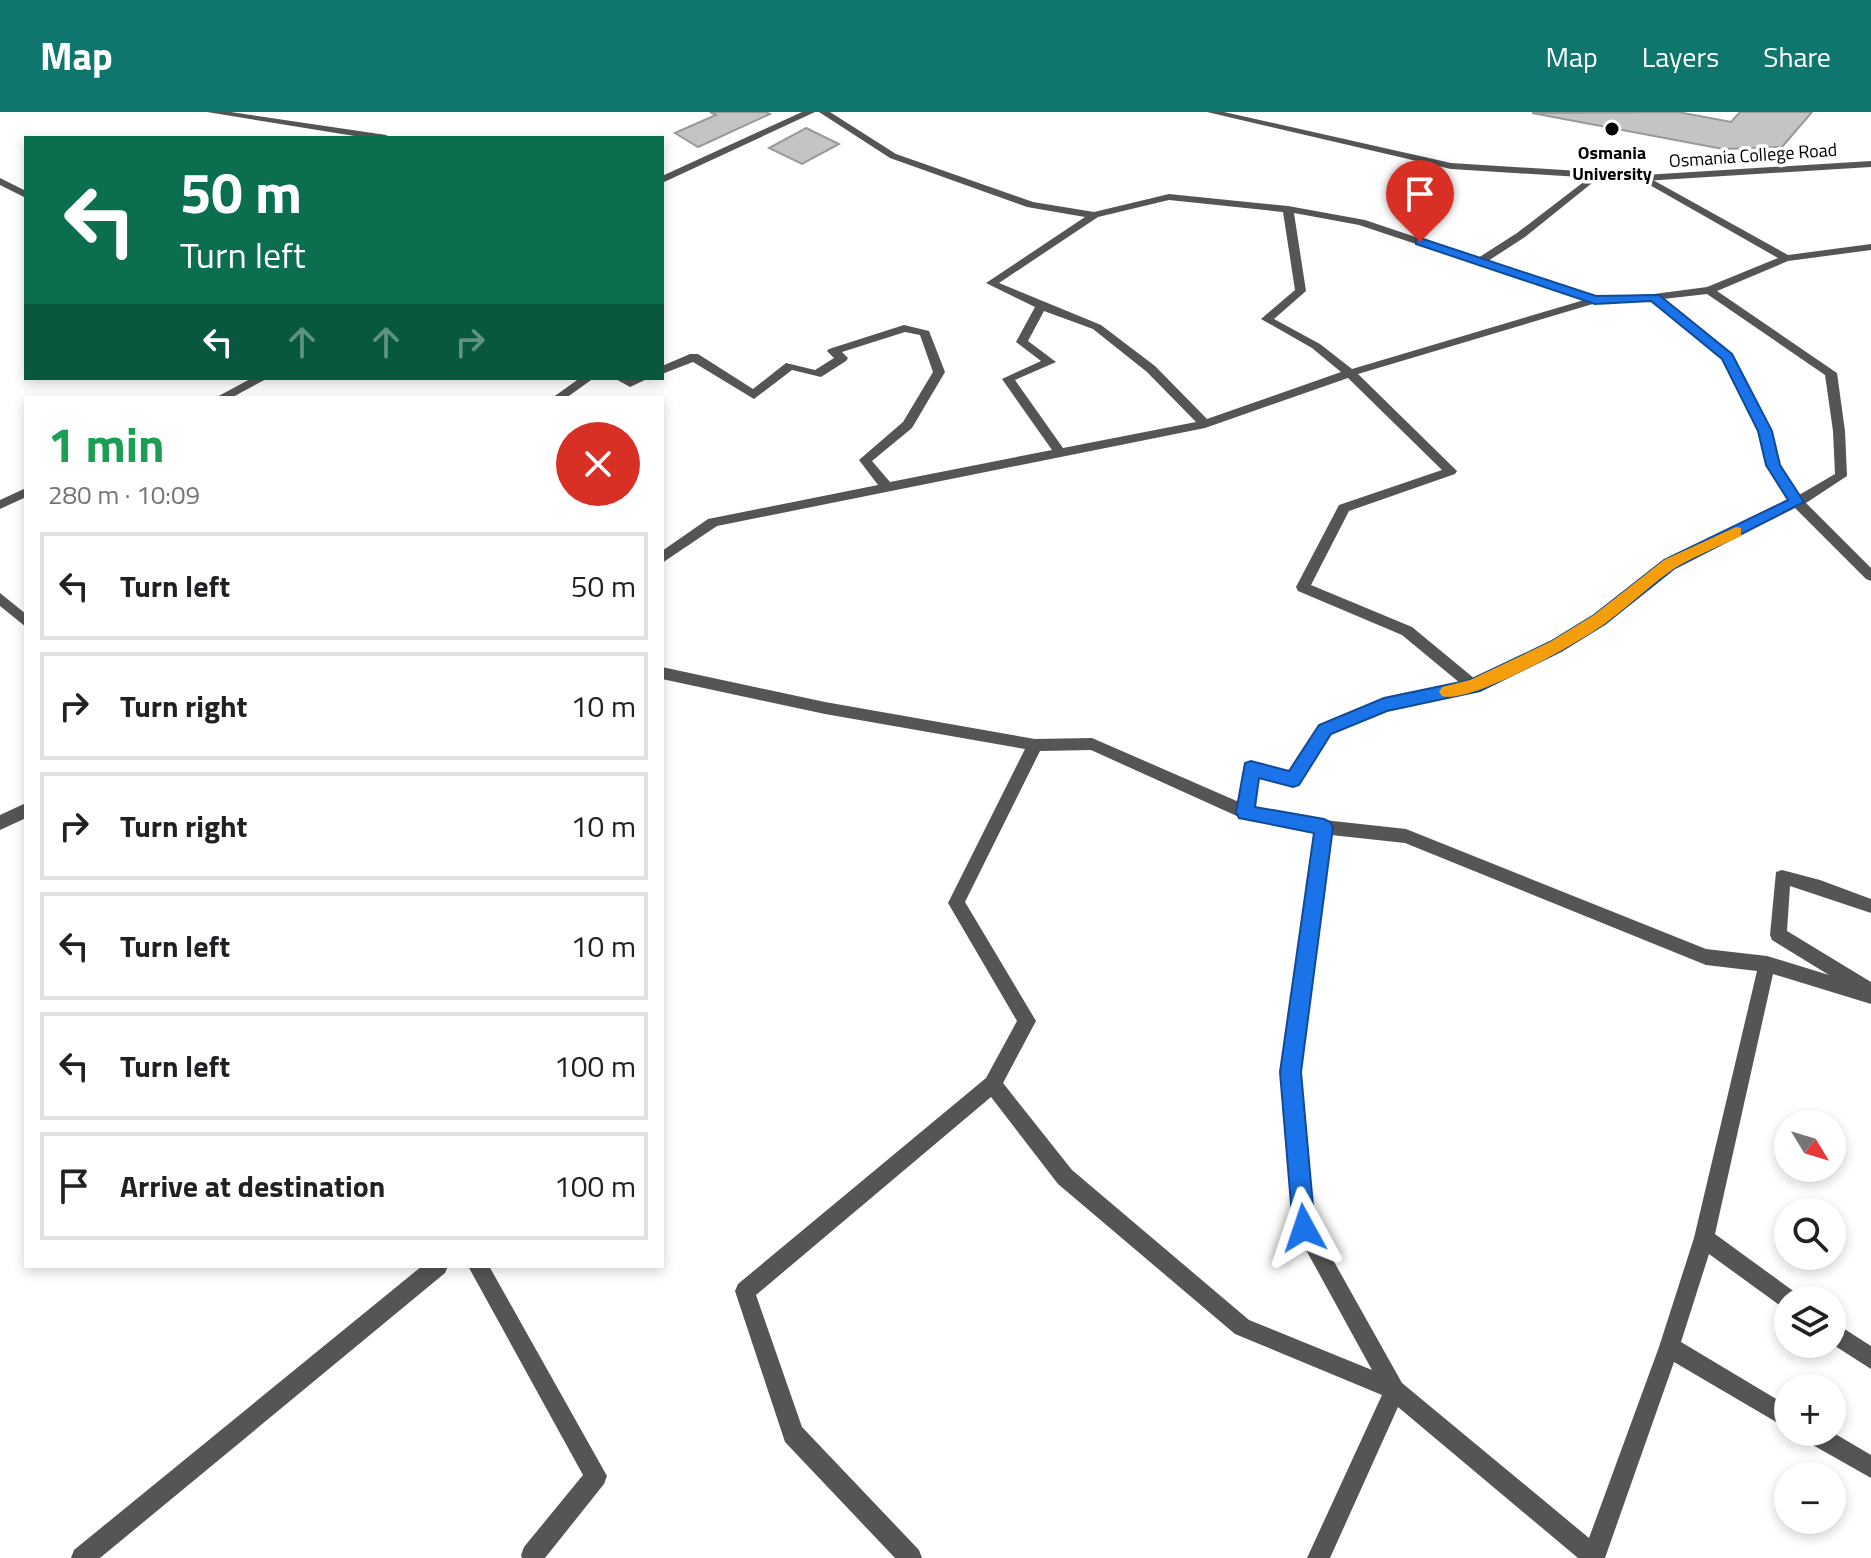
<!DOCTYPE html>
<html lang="en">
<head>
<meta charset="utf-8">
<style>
	:root { --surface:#fff; --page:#f6f6f6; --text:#202124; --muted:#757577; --line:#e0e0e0; --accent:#0f766e }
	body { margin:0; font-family:"Titillium Web",sans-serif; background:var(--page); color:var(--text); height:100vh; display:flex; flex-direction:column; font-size:30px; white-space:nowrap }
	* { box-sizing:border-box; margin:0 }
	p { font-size:26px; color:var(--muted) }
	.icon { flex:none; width:44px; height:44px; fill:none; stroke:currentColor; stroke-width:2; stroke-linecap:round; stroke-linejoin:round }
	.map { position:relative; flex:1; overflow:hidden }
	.sheet { position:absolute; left:24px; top:284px; width:640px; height:872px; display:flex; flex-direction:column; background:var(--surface); border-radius:0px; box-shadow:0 4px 12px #0003 }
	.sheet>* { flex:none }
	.hud { position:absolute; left:24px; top:24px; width:640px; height:244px; border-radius:0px; box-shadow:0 4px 12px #0003; background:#0b6e4f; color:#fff; overflow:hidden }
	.needle { width:52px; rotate:128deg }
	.buttons { position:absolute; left:1774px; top:998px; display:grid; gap:16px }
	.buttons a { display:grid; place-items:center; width:72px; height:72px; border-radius:50%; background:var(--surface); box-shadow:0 4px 12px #0003; font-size:40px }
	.pin { position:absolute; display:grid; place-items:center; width:68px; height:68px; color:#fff; margin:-82px -34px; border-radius:50% 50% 50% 0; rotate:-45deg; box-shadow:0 0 8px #0007 }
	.pin .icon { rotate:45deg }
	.me { position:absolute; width:88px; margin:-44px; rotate:355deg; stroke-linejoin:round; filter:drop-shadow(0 0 6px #0008) }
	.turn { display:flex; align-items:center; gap:28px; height:168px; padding:0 24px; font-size:36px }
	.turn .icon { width:104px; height:104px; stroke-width:2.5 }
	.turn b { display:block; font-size:56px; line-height:68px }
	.lanes { display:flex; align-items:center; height:76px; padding:0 24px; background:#0003; justify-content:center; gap:40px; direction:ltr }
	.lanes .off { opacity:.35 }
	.round { display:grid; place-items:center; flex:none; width:84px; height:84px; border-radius:42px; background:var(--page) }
	.summary { display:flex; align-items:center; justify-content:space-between; height:136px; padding:0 24px }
	h1 { font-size:48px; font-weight:700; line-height:60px; color:#1e9e55 }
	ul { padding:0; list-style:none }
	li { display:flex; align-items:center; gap:24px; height:108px; margin:0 16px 12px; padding:0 8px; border:4px solid var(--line); border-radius:0px }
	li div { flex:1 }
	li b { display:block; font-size:30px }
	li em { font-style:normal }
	header { display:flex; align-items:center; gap:48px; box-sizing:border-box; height:112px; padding:0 40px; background:var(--accent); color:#fff }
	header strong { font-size:38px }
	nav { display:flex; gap:44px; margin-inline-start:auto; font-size:28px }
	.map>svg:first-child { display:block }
	.building { fill:#c4c4c4; stroke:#999; stroke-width:2 }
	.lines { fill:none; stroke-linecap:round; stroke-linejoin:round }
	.minor { fill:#555; fill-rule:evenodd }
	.tertiary { fill:#555; fill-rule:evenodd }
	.route { fill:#1a73e8; stroke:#114b97; stroke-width:2 }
	.slow { fill:#f59e0b }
	.poi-dot { fill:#000; stroke:#fff; stroke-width:3 }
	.labels { text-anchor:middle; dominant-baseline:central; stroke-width:7; stroke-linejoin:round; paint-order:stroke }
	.far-poi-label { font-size:18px; font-weight:bold; fill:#000; stroke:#fff }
	.far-street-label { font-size:18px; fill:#000; stroke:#fff }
</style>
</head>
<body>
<header>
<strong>Map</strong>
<nav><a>Map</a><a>Layers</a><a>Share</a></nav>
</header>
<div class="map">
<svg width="1871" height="1446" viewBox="0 0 1871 1446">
	<rect width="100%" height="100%" fill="#fff"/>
	<!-- building -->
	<g class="building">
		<path d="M710,0H766L770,2L698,35L675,21L716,3Z"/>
		<path d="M1678,0L1731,10L1740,0H1812L1782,35L1723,37L1532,1Z"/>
		<path d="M806,16L839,32L802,52L769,36Z"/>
	</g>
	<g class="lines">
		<!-- minor -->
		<g class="minor">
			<path d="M207,0H231L386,23L391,26H367Z"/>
			<path d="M819,0H830L896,42L1033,90L1094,100L1169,82L1288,94L1365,108L1478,146L1517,121L1594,62L1599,65L1597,67L1525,125L1488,149L1596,185L1654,182L1707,175L1778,146L1641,68V64L1644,63L1788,143L1871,132V138L1788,149L1717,179L1837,261L1845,319L1847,364L1806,391L1871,456V469L1866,467L1795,396L1675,455L1604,512L1560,538L1479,578L1386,598L1330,622L1298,673L1293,674L1258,664L1254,695L1324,708L1406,717L1706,837L1767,844L1829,863L1772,828L1770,823L1776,760L1782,758L1820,768L1871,787V801L1790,774L1787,819L1871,870V892L1773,862L1715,1122L1796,1181L1799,1188H1788V1198L1782,1195L1709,1142L1681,1230L1788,1294V1317L1674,1250L1605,1446H1578L1398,1295L1330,1446H1307L1382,1283L1235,1222L1058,1072L991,985L756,1183L802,1315L919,1438L922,1446H895L785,1330L735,1179L738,1172L986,966L1017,909L948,791L1025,637L825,602L662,567V555L825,590L1035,627L1092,626L1239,690L1246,652L1251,650L1289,661L1320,614L1384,587L1460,571L1402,523L1298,479L1296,475L1339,393L1442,358L1348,266L1205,316L717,414L662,451V439L708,407L878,373L859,348L903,310L933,260L920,223L905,220L842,240L848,246L846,249L821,265L792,258L754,287L693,250L662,262V254L690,242H698L753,277L786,251L815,258L834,246L827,239L829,237L904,213L929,219L945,260L912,316L872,349L890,370L1052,338L1002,267L1041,249L1016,230L1035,195L986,171L1085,105L1027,95L890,46ZM1169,88L1283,100L1295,178L1261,207L1312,236L1341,260L1207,307L1155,254L1101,213L999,171L1098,105ZM1294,101L1359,113L1584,188L1352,257L1320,232L1274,207L1306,179ZM1707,182L1825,263L1833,319L1835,362L1799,383L1779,353L1771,319L1731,242L1663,187ZM1651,188L1722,247L1759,319L1767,353L1789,388L1665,449L1594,504L1550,530L1475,567L1412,515L1311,473L1349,399L1455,362L1457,359L1358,262L1596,191ZM1044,199L1093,217L1147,260L1196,310L1063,336L1015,268L1056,250L1028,229ZM1091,638L1239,705L1315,720L1281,960L1294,1116L1372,1258L1249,1208L1072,1058L1003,971L1036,909L965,790L1040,639ZM1331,723L1405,731L1706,853L1757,859L1694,1126L1659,1235L1589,1426L1402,1271L1314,1114L1299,960Z"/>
			<path d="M0,66L26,79V86L0,73Z"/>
			<path d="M580,266H594L566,286H552Z"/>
			<path d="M614,266H649L630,275Z"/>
			<path d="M0,481L26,502V515L0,494Z"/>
			<path d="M26,691V706L0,718V703Z"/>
			<path d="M422,1154H448L445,1161L100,1446H71L74,1438Z"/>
			<path d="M468,1154H489L607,1364L604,1372L545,1446H522L521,1443L524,1435L583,1363Z"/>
			<path d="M1832,1209L1871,1234V1257L1832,1232Z"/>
			<path d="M1801,1320H1832L1871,1343V1366L1804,1328Z"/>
		</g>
		<!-- tertiary -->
		<g class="tertiary">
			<path d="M802,0H815L662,71V64Z"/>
			<path d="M1207,0H1224L1451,51L1644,63L1871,49V55L1644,69L1451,57Z"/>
			<path d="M252,266H268L231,286H215Z"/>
			<path d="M26,376V385L0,397V388Z"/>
		</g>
	</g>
	<!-- route -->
	<path class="route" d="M1420,126L1596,184L1659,183L1732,242L1772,319L1780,353L1804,390L1675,456L1605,512L1561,539L1480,579L1387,599L1331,622L1299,673L1293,675L1259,666L1255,695L1324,707L1330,710L1333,715L1301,960L1315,1116L1312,1124L1304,1127L1296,1124L1293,1116L1280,960L1314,721L1239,706L1236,700L1245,651L1251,649L1289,659L1319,613L1384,586L1470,568L1550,530L1594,503L1664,448L1788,388L1766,353L1758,319L1722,247L1651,189L1595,192L1416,132V127Z"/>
	<!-- slow -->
	<path class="slow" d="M1736,415L1741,416V424C1720,434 1695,444 1675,456C1651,472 1630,493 1607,510C1582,529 1470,593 1442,584L1439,580L1442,575L1470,568L1550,530L1594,503L1664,448Z"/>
	<!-- markers -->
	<circle class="poi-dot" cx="1612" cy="17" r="8"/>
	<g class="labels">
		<!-- far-poi labels -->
		<g class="far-poi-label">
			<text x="1612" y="40">Osmania<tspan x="1612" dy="21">University</tspan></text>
		</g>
		<!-- far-street labels -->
		<g class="far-street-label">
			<text transform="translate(1753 43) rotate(-4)">Osmania College Road</text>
		</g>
	</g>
</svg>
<div class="buttons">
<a><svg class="needle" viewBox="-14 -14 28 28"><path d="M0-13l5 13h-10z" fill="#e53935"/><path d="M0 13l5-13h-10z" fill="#757577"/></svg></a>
<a><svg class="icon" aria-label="search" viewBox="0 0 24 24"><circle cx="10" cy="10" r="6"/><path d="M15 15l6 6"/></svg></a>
<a><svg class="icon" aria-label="layers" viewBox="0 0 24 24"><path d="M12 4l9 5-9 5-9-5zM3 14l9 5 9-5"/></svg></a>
<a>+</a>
<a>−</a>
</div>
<div class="pin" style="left:1420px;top:130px;background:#d93025"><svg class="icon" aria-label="arrive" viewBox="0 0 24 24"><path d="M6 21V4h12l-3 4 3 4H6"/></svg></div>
<svg class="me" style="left:1304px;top:1116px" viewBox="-20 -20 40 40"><path d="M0-17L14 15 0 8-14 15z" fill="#1a73e8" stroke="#fff" stroke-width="4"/></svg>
<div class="hud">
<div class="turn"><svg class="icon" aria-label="left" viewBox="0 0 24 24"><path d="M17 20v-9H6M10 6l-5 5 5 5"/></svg><div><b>50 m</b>Turn left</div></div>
<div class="lanes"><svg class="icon" aria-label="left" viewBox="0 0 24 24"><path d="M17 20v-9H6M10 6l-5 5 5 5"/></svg><svg class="icon off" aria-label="ahead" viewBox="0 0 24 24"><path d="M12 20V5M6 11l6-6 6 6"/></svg><svg class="icon off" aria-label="ahead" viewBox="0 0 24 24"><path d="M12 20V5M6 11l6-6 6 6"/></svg><svg class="icon off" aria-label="right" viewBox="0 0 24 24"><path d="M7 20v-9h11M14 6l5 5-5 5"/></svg></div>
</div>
<section class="sheet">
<div class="summary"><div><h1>1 min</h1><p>280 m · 10:09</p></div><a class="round" style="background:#d93025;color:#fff"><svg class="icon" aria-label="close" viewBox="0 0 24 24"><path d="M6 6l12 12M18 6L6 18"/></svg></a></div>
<ul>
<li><svg class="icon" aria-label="left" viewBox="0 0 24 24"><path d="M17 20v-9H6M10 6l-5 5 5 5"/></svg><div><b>Turn left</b></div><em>50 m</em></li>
<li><svg class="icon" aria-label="right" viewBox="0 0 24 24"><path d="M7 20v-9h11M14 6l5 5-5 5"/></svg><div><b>Turn right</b></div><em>10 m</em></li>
<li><svg class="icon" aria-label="right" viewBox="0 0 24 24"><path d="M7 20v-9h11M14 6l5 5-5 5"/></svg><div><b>Turn right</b></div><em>10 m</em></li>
<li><svg class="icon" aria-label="left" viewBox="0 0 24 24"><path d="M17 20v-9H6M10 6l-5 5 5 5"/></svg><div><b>Turn left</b></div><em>10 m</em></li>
<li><svg class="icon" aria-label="left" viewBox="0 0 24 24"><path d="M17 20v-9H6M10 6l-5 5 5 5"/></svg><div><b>Turn left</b></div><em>100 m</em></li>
<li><svg class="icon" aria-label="arrive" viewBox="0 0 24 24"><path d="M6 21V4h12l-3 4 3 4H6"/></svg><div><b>Arrive at destination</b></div><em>100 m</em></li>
</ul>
</section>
</div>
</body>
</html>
